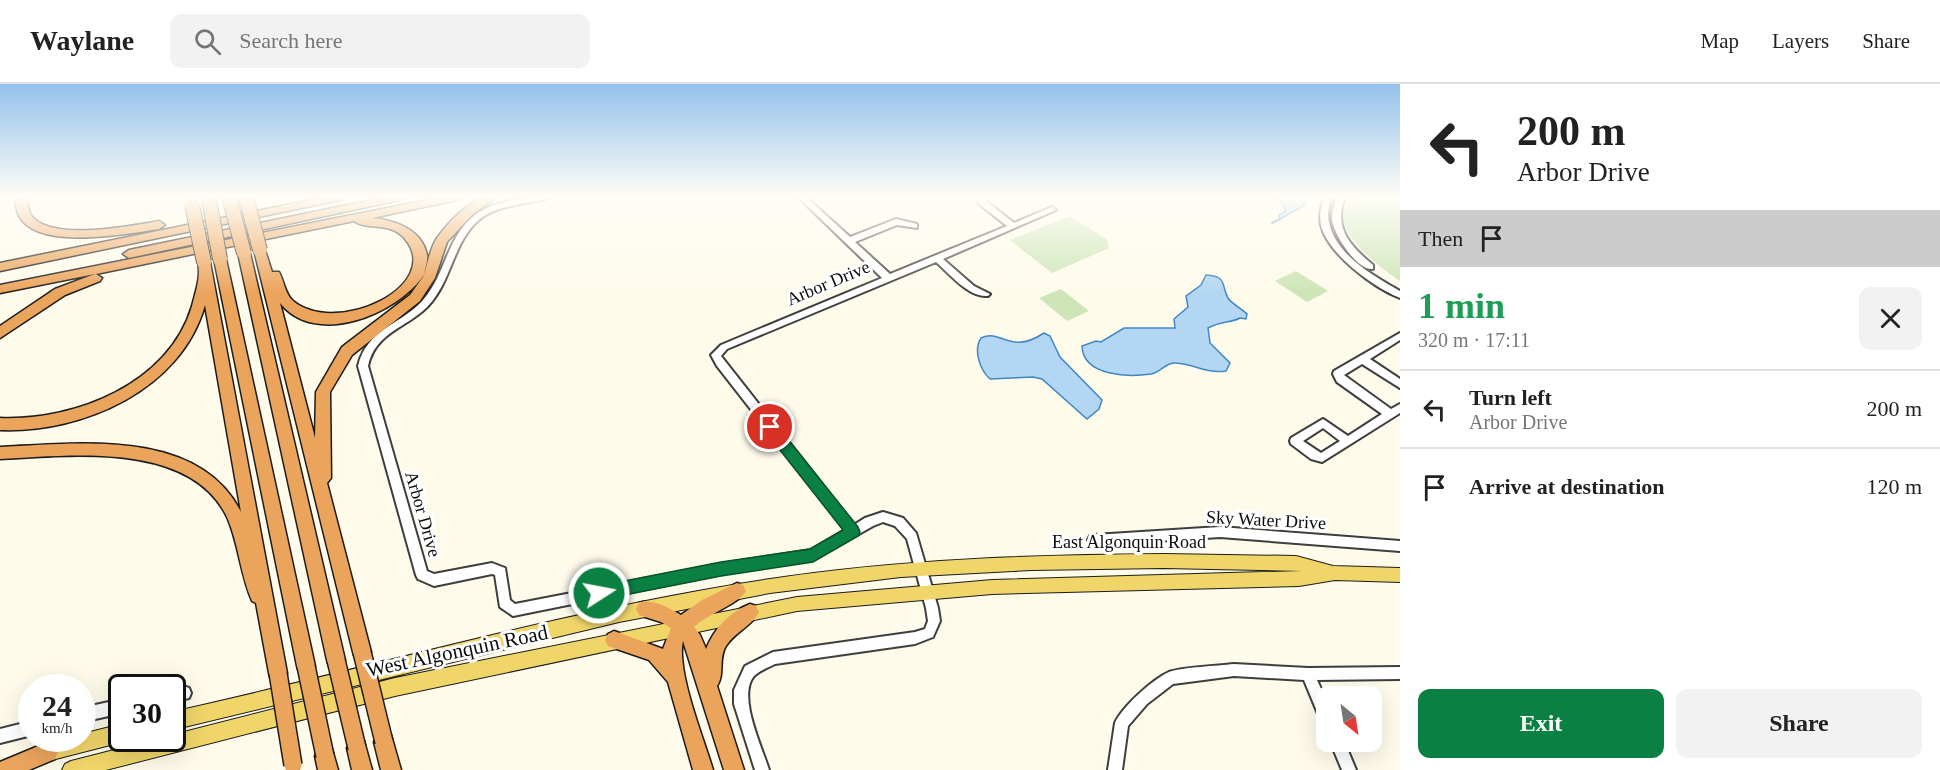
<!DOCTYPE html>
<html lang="en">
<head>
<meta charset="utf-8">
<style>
	:root { --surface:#fff; --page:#f2f2f2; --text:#222; --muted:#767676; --line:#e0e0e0; --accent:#0b8043 }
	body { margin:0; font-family:"Times New Roman",serif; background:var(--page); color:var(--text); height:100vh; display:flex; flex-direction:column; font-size:22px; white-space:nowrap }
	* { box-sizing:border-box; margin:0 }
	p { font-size:20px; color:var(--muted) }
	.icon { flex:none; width:33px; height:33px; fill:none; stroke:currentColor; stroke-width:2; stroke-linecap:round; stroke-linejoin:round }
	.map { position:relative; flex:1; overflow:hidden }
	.details { display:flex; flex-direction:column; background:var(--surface); width:540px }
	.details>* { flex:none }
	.hud { background:#fff; color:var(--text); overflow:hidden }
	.needle { width:39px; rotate:150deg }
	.buttons { position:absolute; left:1316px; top:602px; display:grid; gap:12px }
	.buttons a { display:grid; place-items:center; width:66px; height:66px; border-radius:12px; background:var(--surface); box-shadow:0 6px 24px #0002; font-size:30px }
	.speed { position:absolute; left:18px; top:590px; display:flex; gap:12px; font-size:30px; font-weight:700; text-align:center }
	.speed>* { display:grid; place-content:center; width:78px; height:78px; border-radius:50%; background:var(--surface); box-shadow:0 6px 24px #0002; line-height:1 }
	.speed small { font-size:15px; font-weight:400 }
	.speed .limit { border:3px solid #111; border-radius:9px; background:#fff; color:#111 }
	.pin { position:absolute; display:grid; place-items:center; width:51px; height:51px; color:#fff; margin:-26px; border:3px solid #fff; border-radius:50%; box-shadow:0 2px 6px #0007 }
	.me { position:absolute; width:66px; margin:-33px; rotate:79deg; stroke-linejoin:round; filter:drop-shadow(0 0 4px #0008) }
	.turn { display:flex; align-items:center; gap:21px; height:126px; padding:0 18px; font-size:27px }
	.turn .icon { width:78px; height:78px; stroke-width:2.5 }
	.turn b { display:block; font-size:42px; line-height:51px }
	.then { display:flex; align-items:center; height:57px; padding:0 18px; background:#0003; gap:12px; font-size:22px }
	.round { display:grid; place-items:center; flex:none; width:63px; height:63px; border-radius:12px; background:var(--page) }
	.headline { display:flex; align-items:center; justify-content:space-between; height:102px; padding:0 18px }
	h1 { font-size:36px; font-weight:700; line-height:45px; color:#1e9e55 }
	.primary-button { display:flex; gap:12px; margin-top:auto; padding:12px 18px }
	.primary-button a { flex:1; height:69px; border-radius:12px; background:var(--accent); color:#fff; font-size:24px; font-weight:700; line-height:69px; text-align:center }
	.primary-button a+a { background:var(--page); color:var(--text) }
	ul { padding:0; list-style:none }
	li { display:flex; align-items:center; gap:18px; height:78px; padding:0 18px; border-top:2px solid var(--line) }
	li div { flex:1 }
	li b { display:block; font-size:22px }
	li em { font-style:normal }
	header { display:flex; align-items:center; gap:36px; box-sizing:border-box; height:84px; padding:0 30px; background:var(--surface); border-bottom:2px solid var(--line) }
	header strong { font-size:28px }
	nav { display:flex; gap:33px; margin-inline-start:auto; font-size:21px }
	.search { width:420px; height:54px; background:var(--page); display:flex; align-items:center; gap:15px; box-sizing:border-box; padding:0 21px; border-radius:12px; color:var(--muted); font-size:22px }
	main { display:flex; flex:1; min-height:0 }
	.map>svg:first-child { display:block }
	.green { fill:#cde5b7 }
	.water { fill:#b3d7f2; stroke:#3f88c4; stroke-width:1.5 }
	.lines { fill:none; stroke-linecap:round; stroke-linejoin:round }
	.stream { stroke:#3f88c4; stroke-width:2 }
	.minor-casing { stroke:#3e3e3e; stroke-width:4 }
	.major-casing { stroke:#1c1c1c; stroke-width:2 }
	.highway-casing { stroke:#1c1c1c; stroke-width:3 }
	.minor { fill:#fff; fill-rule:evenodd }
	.major { fill:#f0d569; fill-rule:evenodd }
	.highway { fill:#eba45c; fill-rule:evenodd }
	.highway-bridge-far1-casing { stroke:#1c1c1c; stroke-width:16; stroke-linecap:butt }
	.highway-bridge-casing { stroke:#1c1c1c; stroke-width:20; stroke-linecap:butt }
	.highway-bridge-far1 { stroke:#eba45c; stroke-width:14 }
	.highway-bridge { stroke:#eba45c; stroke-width:17 }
	.route { fill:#0b8043; stroke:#07532c; stroke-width:1.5 }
	.labels { text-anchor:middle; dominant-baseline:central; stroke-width:6; stroke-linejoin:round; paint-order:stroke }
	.street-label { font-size:18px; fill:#0b0b0b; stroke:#fff }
	.near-street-label { font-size:21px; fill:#0b0b0b; stroke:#fff }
</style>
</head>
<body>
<header>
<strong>Waylane</strong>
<div class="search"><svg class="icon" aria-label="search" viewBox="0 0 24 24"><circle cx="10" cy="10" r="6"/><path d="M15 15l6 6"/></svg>Search here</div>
<nav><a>Map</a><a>Layers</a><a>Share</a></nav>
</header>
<main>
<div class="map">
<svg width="1400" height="686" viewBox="0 0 1400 686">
	<rect width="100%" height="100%" fill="#fefbeb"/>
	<!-- green -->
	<g class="green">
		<path d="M1358,113H1400V197C1380,184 1314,135 1358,113Z"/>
		<path d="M1070,132L1107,156L1109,164L1052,189L1010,156Z"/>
		<path d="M1296,187L1328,207L1307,218L1275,197Z"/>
		<path d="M1061,205L1089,227L1067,237L1039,214Z"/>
	</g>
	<!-- water -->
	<g class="water">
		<path d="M1274,113H1308L1305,121L1280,135L1279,131L1286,127L1280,117Z"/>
		<path d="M1206,191C1228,192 1221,202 1228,214C1232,220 1242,225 1247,230L1246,235L1240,234C1231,239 1220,237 1208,244L1210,259L1230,279L1226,287C1206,290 1194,280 1176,279C1166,278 1161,288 1151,290C1130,293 1083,293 1082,262L1096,257L1101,258L1124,244H1175L1174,235L1188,223L1186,212L1201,201Z"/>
		<path d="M1044,249L1050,252L1060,273L1102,316L1099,325L1087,335L1042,295L1033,293L990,295C980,286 973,266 981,254C1002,244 1009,272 1044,249Z"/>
	</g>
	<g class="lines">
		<!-- stream -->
		<path class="stream" d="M1272,139L1280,135"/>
		<defs>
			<g id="minor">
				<path d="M536,113H550L546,115C526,120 501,121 484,132C453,153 453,196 428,222C407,244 375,248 368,282L427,487L434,490L492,479L505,484L510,516L515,520L721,480L811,466L845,446L717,282L711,271L721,261L882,194L798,113H806L850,153L896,135L917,140V144L897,141L855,158L890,190L1007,142L979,120L978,113H986V117L1014,139L1049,124L1052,123L1056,126L943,175L974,202L990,210L988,212C969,214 950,190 936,178L727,265L721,272L854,441L865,434L883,428L903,434L916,449L938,524L940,537L933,553L915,560L775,580C769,583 759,587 754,592C737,612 762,663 769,686H755L734,620V606L745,582L773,568L915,548L925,545L928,537L926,524L907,455L895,442L883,438L873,442L813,476L721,490L513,532L500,523L495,491L492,490L434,502L418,495L416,491L358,282C367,244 401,241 423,216C446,190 447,152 475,131C492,118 516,116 536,113Z"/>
				<path d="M1324,113H1332C1330,119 1328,125 1328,131C1330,168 1372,191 1400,207V214C1374,204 1327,169 1321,141C1319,131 1321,123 1324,113Z"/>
				<path d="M1337,113H1345C1333,144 1350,162 1373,181V185C1357,187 1334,151 1332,136C1331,128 1334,121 1337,113Z"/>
				<path d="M1400,249V256L1370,275L1400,295V304L1362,280L1344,291L1391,325L1400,320V329L1322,378L1311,375L1291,360L1290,357L1291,354L1323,335L1348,352L1382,330L1337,298L1333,290L1334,287ZM1323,344L1340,357L1321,369L1303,357Z"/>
				<path d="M1220,443L1400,457V467L1220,453L1094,461L1090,460L1088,456L1090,452L1094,451Z"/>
				<path d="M1234,580L1308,584L1400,583V595L1317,596L1326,616V639L1321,637L1304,596L1234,592L1173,600L1147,620L1128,642L1122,686H1108L1115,639C1122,623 1153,595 1169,588C1183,583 1217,582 1234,580Z"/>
				<path d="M184,602L189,604L191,609L189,614L172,618V604Z"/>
				<path d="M122,615V629L82,638V624Z"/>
				<path d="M32,637V651L0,659V645Z"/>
				<path d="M1330,657H1344L1356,686H1342Z"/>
			</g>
			<g id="major">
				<path d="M1164,470L1296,472L1333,482L1400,484V498L1335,496L1299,502L992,510L797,527L395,612L106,686H62L65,680L71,677L161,654H172V651L395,594L797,513L992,496L1302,487L1164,484L1032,486L901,493L770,509L619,538L172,646V628C371,584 568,525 770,495C901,475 1032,471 1164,470Z"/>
				<path d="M122,640V654H129L122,658L40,679L34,676L31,670L34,664C49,657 66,654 82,654V650Z"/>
			</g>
			<g id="highway">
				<path d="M15,113H26C28,118 28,126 31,131C50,158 130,142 159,137L165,141L159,145C126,150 38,167 19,132C16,127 16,119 15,113Z"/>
				<path d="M325,113H346L340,116L0,187V179Z"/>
				<path d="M386,113H406L400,116L129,174L123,170L129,166Z"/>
				<path d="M442,113H463L457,116L372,134C394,136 422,145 427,171C428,177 425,185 424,190C428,179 430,164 437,154C450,136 474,110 497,113L473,130L447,158L435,194L420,217L352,271L330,308L331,394L327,399L371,568L369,574L362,577L355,574L353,568L254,166L260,162L264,163L272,188H279C284,197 285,210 293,217C337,253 444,202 405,155C391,137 367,147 354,137L96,190L102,194L100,197L65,211L0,254V242L55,205L95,190L0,209V201ZM424,191L423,193L410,211L342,263L316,308L315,354L280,219C316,264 397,230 424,191Z"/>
				<path d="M244,165L250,169L345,576L343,582L336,585L329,582L327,576L238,169Z"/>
				<path d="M220,171L226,175L315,582L313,588L306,591L299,588L297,582L214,175Z"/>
				<path d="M204,174L210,178L287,589L285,596L278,598L271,596L269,589L256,519L252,517C240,490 239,460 227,433C190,356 69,372 0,375V363C78,359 199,344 241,428L205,221C181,306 83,349 0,346V334C75,337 169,300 192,222C196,206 201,194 198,178Z"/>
				<path d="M737,499L743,501L746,507C740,519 706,531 694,543L700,551L706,565C714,545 729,528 750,520L756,522L759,528C753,541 735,548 726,562C718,574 725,591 717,602L744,686H724L683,557C676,587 704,655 713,686H693L668,598L649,576L608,562L605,556L608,550L614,547L663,565L671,544L661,538L639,531L636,525L639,519C652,514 670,524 681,531L702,516Z"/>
				<path d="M384,648L391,651L401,686H381L374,658L377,651Z"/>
				<path d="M357,654L364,657L372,686H352L347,664L350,657Z"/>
				<path d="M48,658L55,661L58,668L55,675L29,686H0V678Z"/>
				<path d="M325,662L332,665L338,686H318L315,672L318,665Z"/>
			</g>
		</defs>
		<!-- minor casing -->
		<use href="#minor" class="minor-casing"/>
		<!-- major casing -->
		<use href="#major" class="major-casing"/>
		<!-- highway casing -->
		<use href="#highway" class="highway-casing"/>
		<!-- minor -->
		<use href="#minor" class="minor"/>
		<!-- major -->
		<use href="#major" class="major"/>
		<!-- highway -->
		<use href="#highway" class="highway"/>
		<defs>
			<g id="highway-bridge-far1">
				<path d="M229,113L244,169"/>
				<path d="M246,113L260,166"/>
				<path d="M209,116L220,175"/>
				<path d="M192,121L204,178"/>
			</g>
			<g id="highway-bridge">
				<path d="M362,568L384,658"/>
				<path d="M336,576L357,664"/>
				<path d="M306,582L325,672"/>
				<path d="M278,589L293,681"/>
			</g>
		</defs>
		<!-- highway-bridge-far1 casing -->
		<use href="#highway-bridge-far1" class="highway-bridge-far1-casing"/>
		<!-- highway-bridge casing -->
		<use href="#highway-bridge" class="highway-bridge-casing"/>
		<!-- highway-bridge-far1 -->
		<use href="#highway-bridge-far1" class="highway-bridge-far1"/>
		<!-- highway-bridge -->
		<use href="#highway-bridge" class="highway-bridge"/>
	</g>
	<!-- sky -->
	<linearGradient id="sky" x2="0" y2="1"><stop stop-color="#93c2ec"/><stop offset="0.54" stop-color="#fffdf6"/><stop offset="1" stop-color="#fffdf6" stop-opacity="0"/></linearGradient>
	<rect width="1400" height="209" fill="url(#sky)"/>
	<!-- route -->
	<path class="route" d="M770,338L775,339L858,443L860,448L858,452L813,478L721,492L599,516L593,514L591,509L593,504L599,502L721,478L810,465L843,446L765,347L763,343Z"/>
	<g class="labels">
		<!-- street labels -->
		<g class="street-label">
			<text transform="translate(828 199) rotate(-23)">Arbor Drive</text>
			<text transform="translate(423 430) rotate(74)">Arbor Drive</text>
			<text transform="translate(1266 436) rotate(3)">Sky Water Drive</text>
			<text x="1129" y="458">East Algonquin Road</text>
		</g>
		<!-- near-street labels -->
		<g class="near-street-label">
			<text transform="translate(457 567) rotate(-12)">West Algonquin Road</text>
		</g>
	</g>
</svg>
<div class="buttons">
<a><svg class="needle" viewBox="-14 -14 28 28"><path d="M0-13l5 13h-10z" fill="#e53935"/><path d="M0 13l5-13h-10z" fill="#767676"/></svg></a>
</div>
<div class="speed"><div>24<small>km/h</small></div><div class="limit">30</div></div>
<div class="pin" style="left:770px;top:343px;background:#d93025"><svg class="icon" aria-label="arrive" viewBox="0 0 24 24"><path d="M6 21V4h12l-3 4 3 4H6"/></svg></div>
<svg class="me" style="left:599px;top:509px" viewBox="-20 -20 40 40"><circle r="17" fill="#0b8043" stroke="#fff" stroke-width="3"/><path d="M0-11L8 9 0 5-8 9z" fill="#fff"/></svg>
</div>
<section class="details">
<div class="hud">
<div class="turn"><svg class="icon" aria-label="left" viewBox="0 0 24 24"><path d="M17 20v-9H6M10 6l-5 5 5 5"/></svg><div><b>200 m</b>Arbor Drive</div></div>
<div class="then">Then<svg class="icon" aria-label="arrive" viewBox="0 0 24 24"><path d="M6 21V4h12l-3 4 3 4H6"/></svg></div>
</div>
<div class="headline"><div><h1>1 min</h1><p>320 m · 17:11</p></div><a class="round"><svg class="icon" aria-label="close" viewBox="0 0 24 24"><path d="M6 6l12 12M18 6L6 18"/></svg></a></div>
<ul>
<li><svg class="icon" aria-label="left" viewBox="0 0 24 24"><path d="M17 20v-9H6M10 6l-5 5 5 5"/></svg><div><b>Turn left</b><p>Arbor Drive</p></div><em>200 m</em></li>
<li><svg class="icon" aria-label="arrive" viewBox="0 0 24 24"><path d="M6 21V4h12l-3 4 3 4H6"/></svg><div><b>Arrive at destination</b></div><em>120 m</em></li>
</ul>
<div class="primary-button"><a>Exit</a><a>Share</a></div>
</section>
</main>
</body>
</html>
